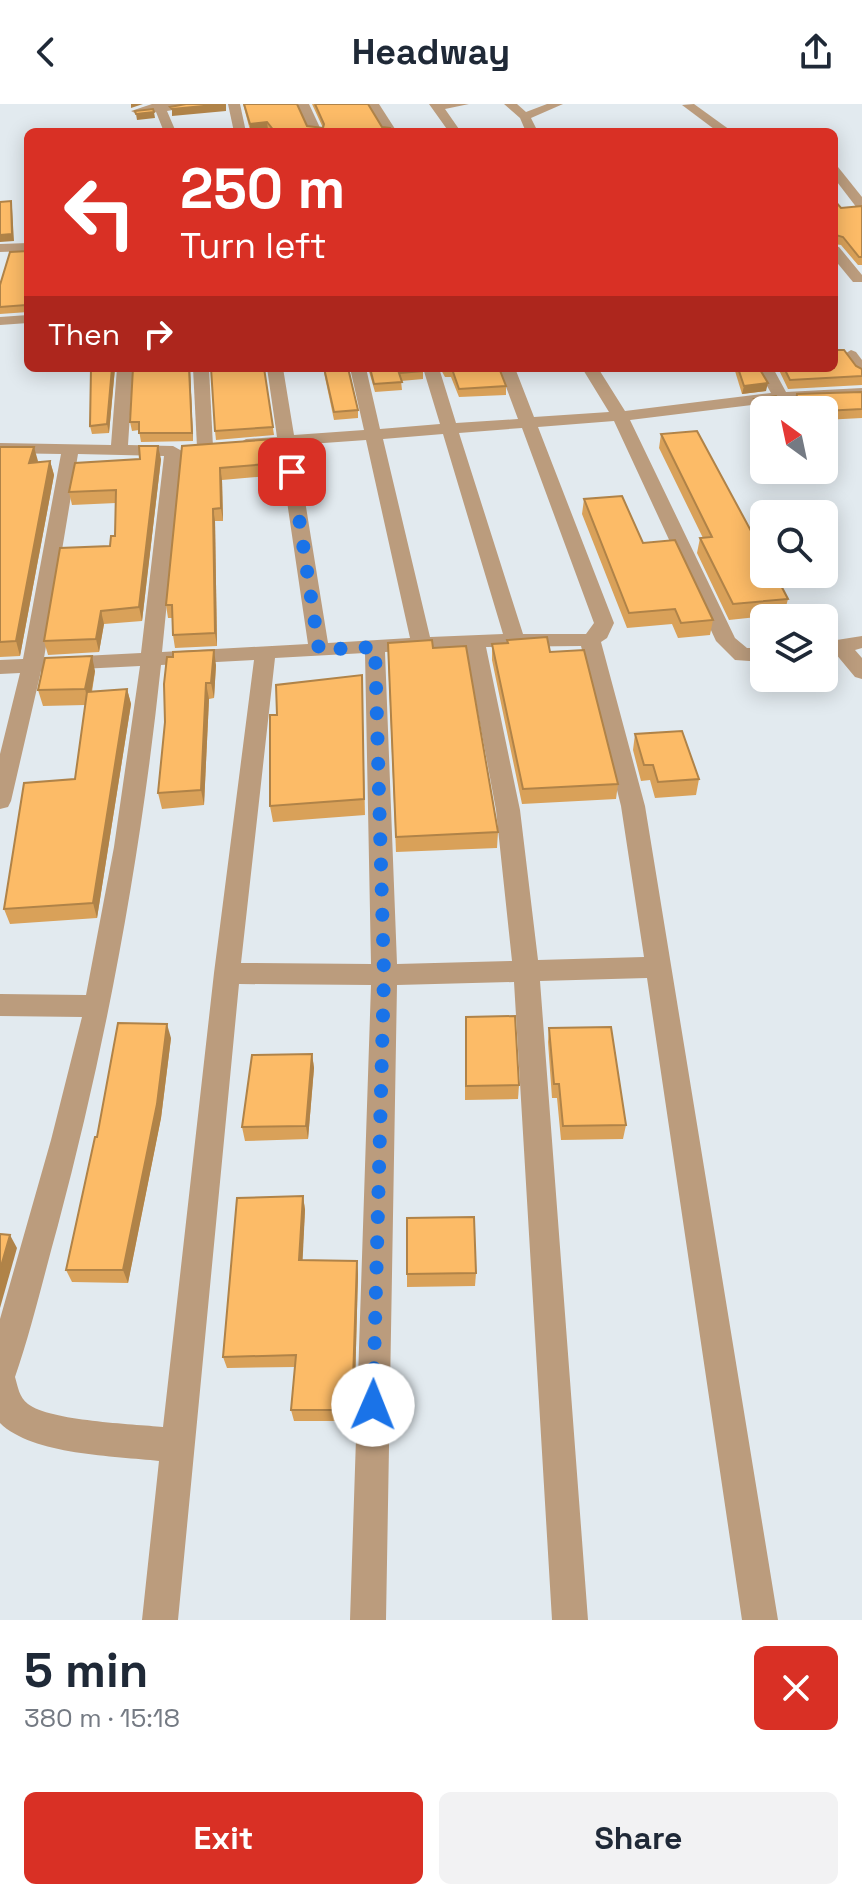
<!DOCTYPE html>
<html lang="en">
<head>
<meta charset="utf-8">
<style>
	:root { --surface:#fff; --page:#f2f2f3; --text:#1f2937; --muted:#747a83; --accent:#d93025 }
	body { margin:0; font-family:"Space Grotesk",sans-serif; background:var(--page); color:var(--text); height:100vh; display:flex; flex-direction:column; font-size:30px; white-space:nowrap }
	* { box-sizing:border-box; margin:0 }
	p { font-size:26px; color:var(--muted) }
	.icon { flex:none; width:44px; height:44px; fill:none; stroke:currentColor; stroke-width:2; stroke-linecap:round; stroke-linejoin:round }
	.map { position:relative; height:1516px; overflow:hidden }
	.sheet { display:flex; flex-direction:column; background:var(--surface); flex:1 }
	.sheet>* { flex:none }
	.hud { position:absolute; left:24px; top:24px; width:814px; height:244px; border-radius:12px; box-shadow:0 4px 20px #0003; background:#d93025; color:#fff; overflow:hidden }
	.needle { width:52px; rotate:327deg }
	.fabs { position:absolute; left:750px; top:292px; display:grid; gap:16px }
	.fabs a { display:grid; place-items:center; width:88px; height:88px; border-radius:12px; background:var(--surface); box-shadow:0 4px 20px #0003; font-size:40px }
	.pin { position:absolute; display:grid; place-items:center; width:68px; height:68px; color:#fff; margin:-34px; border-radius:16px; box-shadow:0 4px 12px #0006 }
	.me { position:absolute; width:88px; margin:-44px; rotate:1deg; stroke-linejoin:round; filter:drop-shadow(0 0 6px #0008) }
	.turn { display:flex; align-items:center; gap:28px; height:168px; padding:0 24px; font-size:36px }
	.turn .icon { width:104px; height:104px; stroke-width:2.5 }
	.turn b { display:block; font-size:56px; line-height:68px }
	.then { display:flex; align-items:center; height:76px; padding:0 24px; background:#0003; gap:16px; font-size:30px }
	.round { display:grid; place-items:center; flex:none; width:84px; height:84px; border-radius:12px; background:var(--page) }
	.overview { display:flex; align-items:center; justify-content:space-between; height:136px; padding:0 24px }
	h1 { font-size:48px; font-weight:700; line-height:60px }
	.cta { display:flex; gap:16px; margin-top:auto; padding:16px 24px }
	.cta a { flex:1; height:92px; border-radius:12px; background:var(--accent); color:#fff; font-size:32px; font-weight:700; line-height:92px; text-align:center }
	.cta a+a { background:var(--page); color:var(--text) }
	header { display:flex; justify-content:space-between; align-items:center; height:104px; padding:0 24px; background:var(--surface); font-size:36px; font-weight:700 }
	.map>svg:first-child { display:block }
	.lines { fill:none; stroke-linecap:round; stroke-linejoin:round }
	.minor { fill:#bb9c7d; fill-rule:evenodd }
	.wall { fill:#d9a159 }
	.shaded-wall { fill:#b08348 }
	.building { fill:#fcbb67; stroke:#b08348; stroke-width:2 }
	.route { stroke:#1a73e8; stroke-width:14; stroke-dasharray:0 25.2 }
</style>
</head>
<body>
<header><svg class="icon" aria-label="back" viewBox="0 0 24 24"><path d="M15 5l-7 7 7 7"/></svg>Headway<svg class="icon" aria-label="share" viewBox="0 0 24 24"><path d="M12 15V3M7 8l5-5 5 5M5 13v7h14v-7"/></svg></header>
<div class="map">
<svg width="862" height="1516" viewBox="0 0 862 1516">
	<rect width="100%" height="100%" fill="#e2eaef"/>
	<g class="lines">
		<!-- minor -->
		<g class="minor">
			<path d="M152,0H208L167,7L176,28H164L156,8L137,10L131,7Z"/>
			<path d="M228,0H240L246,28H234Z"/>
			<path d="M297,0H309L322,28H310Z"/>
			<path d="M367,0H379L397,28H385Z"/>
			<path d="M429,0H469L445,5L461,28H449Z"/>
			<path d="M504,0H517L526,8L547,0H563L531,14L538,28H526L520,14Z"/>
			<path d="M694,0L730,26L732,28H718L682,1Z"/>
			<path d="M834,62L838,63L862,93V105L857,104L834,74Z"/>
			<path d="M28,139V147L0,148V140Z"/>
			<path d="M834,142L839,143L862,171V178H853L834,155Z"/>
			<path d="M28,211V219L0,221V213Z"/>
			<path d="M851,246L856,248L862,256V272L856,270L843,251Z"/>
			<path d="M117,264H133L128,341L173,342L182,347L162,548L308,540L279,343L246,345L238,340L246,335L277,333L267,264H283L294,331L364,326L350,264H366L380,325L440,320L423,264H439L456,319L518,315L499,264H515L534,313L609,308L582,264H598L625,307L771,289L757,264H773L786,288L862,284V294L791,297L794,306H780L776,298L630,316L735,534L747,544H764V558L735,556L716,537L614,317L538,323L614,519L607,534L601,538L645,702L778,1516H742L647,874L540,877L588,1516H552L514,878L397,881L386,1516H350L371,881L239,880L178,1516H142L159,1357C116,1352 32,1351 0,1319V1215L51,1036L82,913L0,912V890L86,891L114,743L140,562L41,567L11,697L8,703L0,705V650L20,569L0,570V556L23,555L61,350L0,349V339L111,341ZM522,324L594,519L586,530H523L459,329ZM443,330L503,530L430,533L383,335ZM366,336L410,534L328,539L296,341ZM78,350L164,352L141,549L44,554ZM581,542L621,702L644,853L538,856L520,706L486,543ZM466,544L496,706L512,857L397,860L385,548ZM365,549L371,860L241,859L275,554ZM254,556L214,869L163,1323C133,1320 50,1317 28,1300C19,1293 18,1283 15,1273C32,1224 44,1171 58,1121C107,937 141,751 161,561Z"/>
			<path d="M193,264H209L213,343L205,348L197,343Z"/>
			<path d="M862,532V544L855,546L862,554V575L855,573L835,549L824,550V538Z"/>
		</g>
	</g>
	<!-- wall -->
	<g class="wall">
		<path d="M243,0H297L307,22L323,24L312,0H368L382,23L394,28H270L268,25L250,26Z"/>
		<path d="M834,96L841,104L862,102V161H858L841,141L834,140Z"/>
		<path d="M28,147V208L0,210V181Z"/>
		<path d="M834,149L838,154L836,162H834Z"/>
		<path d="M856,262L862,265V281L788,285L778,264H834Z"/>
		<path d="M115,264L109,329L92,330L90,322Z"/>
		<path d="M133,264H190L193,337L141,338L139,326L132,327L130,318Z"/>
		<path d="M264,264L274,331L216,336L215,327Z"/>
		<path d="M323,264H348L358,306V314L334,316Z"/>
		<path d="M368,264H423V275L401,277L402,286L375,288Z"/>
		<path d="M440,264H499L506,282V291L459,293L451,273H445Z"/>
		<path d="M736,264H759L766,287L742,290L735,267Z"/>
		<path d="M862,288V314L824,316V306H764V321H761L752,304L754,295L782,300H795L797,290Z"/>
		<path d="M661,330L788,495L784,510L729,516L697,449L700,434H703L659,344Z"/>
		<path d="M182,342L279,359L280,371L222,376L223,417H215L217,542L175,544L173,531V514H168L166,501Z"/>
		<path d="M0,343L37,358L50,357L54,371L20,552L0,553Z"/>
		<path d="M161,355L142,517L104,520L99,548L48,551L44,537L110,442L115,432L116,399L72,401L69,388Z"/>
		<path d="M584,395L643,439L713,516L710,531L678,534L672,520L627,524L582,410Z"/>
		<path d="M507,536L550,548L618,680L616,695L522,700L492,556V540L507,539Z"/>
		<path d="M433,544L498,728L497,744L396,748L388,554Z"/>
		<path d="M216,561L214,594L209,595L204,701L162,705L158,689L165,618Z"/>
		<path d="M95,567L92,588L127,585L131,600L97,814L10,820L4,805L75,675L85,601L43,602L38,586Z"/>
		<path d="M362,571L365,711L273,718L270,702L277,611Z"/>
		<path d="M635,630L699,675L696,691L655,694L650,676L641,677L633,646Z"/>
		<path d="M549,924L626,1021L623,1035L561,1036L557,994H552L548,938Z"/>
		<path d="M465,927L519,981L518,995L465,996Z"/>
		<path d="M171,934L161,1014L128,1179L72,1178L66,1166L97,1033Z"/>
		<path d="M312,950L314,964L308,1035L245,1037L242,1023Z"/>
		<path d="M303,1092L305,1106L302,1156L357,1157L358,1170L354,1317H294L291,1306L295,1263L227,1264L223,1253Z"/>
		<path d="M407,1114L476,1169L475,1182L407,1183Z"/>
	</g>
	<!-- shaded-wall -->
	<g class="shaded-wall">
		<path d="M131,0H143L131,4Z"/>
		<path d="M226,0V7L172,12V5Z"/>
		<path d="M154,8L155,14L137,16L136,10Z"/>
		<path d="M267,18L268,25L250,26V20Z"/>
		<path d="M11,97L12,104L14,137L0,138V131Z"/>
		<path d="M112,264H115L109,329L107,320Z"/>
		<path d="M189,264H190L193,337L192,329Z"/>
		<path d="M768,279L766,287L742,290L744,282Z"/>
		<path d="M158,342L161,355L142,517L139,503Z"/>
		<path d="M34,343L38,357L32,373L29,359Z"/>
		<path d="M50,357L54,371L20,552L16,537Z"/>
		<path d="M220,364L222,376L223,417L221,404Z"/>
		<path d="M213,405L215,417L217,542L215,529Z"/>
		<path d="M101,507L104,520L99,548L96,535Z"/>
		<path d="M214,546L216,561L214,594L211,579Z"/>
		<path d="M92,552L95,567L89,601L85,585Z"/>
		<path d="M206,579L209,595L204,701L201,686Z"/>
		<path d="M127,585L131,600L97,814L93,799Z"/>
		<path d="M167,920L171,934L161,1014L128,1179L123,1166Z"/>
		<path d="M312,950L314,964L308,1035L306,1022Z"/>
		<path d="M303,1092L305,1106L302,1169L299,1156Z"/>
		<path d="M10,1131L17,1144L0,1204V1166Z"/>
		<path d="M357,1157L358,1170L354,1317L352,1306Z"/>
	</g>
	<!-- building -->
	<g class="building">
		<path d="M186,0H225L172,5L170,3Z"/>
		<path d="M244,0H297L307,22L323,24L324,20L315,0H368L382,23L390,24L394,28H351L350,27L341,28H275L267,18L250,20Z"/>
		<path d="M153,5L154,8L136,10L135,7Z"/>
		<path d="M834,96L841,104L862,102V153H859L843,133L836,131L834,133Z"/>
		<path d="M11,97L12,130L0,131V98Z"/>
		<path d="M28,147V204L26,201L0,203V181L10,148Z"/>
		<path d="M834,246H844L856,262L862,265V272L790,276L784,264H834Z"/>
		<path d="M91,264H112L107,320L90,322Z"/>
		<path d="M133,264H189L192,329H139V318H130Z"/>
		<path d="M211,264H264L273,323L215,327Z"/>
		<path d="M324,264H348L358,306L334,308Z"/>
		<path d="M370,264H423V267L399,269L402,278L374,280Z"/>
		<path d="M445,264H499L506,282L459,285L452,265H445Z"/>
		<path d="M738,264H759L768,279L744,282Z"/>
		<path d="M862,288V305L824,307L764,306V311H763L754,295L776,292L782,300H796L797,290Z"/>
		<path d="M697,327L764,451V470H775L788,495L733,500L700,434L712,433L661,330Z"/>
		<path d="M275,335L279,359L220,364L221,404L213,405L215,529L173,531L172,501H166L182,342Z"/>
		<path d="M139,342H158L139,503L101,507L96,535L44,537L60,444L110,442L111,432H115L116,386L69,388L75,359L140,355Z"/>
		<path d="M0,343H34L29,359L50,357L16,537L0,538Z"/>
		<path d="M622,392L643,439L675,436L713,516L681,519L675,505L629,509L584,395Z"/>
		<path d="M547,533L550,548L584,546L618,680L523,685L492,540L508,539L507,536Z"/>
		<path d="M432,536L433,544L466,542L498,728L396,733L388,539Z"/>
		<path d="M214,546L211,579H206L201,686L158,689L165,618L164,580L167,553H173V548Z"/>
		<path d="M92,552L85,585L38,586L45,554Z"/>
		<path d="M362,571L364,695L270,702V611H277L276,581Z"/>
		<path d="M127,585L93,799L4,805L24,679L75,675L87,588Z"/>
		<path d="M682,627L699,675L658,678L653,661H644L635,630Z"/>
		<path d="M515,912L519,981L466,982V913Z"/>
		<path d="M118,919L167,920L157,1000L123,1166H66L95,1033H97Z"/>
		<path d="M611,923L626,1021L563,1022L559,980H554L549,924Z"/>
		<path d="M312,950L306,1022L242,1023L252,951Z"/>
		<path d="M303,1092L299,1156L357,1157L352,1306H291L296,1251L223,1253L237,1094Z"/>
		<path d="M474,1113L476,1169L407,1170V1114Z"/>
		<path d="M0,1130L10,1131L0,1166Z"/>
	</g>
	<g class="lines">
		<!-- route -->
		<path class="route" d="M292,368L319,546L375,543L384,871L373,1301"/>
	</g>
</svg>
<div class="fabs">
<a><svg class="needle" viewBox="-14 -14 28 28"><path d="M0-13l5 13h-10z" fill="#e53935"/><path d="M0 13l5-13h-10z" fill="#747a83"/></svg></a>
<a><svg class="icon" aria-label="search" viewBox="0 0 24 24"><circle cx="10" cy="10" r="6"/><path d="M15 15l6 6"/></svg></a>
<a><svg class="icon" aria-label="layers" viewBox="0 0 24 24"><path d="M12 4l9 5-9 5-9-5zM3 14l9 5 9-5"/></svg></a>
</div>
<div class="pin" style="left:292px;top:368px;background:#d93025"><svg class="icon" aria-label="arrive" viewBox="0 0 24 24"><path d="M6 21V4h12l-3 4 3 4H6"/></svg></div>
<svg class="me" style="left:373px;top:1301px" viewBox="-20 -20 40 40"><circle r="19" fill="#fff"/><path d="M0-13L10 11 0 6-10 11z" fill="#1a73e8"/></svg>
<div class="hud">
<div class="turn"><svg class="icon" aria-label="left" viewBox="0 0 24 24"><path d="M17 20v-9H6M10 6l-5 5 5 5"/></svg><div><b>250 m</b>Turn left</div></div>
<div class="then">Then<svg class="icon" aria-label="right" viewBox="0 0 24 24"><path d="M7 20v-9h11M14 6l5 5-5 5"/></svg></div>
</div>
</div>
<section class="sheet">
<div class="overview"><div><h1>5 min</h1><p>380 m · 15:18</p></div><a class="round" style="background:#d93025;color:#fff"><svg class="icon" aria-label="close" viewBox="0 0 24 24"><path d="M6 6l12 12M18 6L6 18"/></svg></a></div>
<div class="cta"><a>Exit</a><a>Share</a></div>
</section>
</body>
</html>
